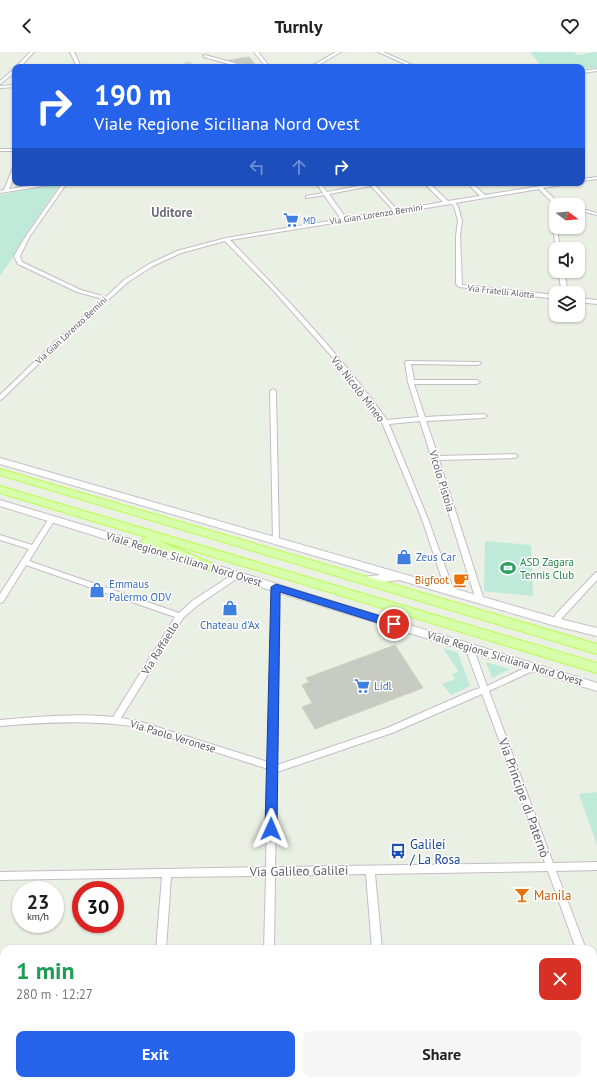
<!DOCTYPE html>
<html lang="en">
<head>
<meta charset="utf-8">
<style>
	:root { --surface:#fff; --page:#f6f6f6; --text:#222; --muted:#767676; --accent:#2563eb }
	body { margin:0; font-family:"PT Sans",sans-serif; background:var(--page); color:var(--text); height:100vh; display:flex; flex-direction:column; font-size:15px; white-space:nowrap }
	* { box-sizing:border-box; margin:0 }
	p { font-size:13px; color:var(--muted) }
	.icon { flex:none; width:22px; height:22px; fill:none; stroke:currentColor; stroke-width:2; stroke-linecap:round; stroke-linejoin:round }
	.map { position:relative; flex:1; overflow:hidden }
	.panel { position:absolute; left:0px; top:893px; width:597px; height:140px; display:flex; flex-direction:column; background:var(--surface); border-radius:12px 12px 0 0; box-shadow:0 1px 3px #0004 }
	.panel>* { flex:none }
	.hud { position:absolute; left:12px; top:12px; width:573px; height:122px; border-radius:8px; box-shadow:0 1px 3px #0004; background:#2563eb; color:#fff; overflow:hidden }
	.needle { width:26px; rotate:106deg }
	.controls { position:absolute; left:549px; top:146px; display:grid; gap:8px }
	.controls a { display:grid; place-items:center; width:36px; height:36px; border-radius:8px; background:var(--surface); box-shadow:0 1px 3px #0004; font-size:20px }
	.speed { position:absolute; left:12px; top:829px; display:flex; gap:8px; font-size:20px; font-weight:700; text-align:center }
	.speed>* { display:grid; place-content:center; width:52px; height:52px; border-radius:50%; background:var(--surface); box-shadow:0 1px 3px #0004; line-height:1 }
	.speed small { font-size:10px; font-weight:400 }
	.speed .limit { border:6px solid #d22; background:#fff; color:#111 }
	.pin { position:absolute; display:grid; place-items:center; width:34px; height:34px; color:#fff; margin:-17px; border:2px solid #fff; border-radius:50%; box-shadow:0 1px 4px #0007 }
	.me { position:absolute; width:44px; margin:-22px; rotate:1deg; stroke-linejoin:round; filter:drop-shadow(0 0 3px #0008) }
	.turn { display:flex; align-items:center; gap:14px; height:84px; padding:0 16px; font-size:18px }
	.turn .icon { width:52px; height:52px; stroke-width:2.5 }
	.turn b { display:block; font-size:28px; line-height:34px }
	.lanes { display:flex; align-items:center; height:38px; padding:0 16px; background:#0003; justify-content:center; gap:20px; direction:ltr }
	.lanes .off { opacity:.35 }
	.round { display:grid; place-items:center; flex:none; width:42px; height:42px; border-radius:8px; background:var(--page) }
	.headline { display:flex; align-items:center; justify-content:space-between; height:68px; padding:0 16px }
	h1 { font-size:24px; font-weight:800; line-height:30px; color:#1e9e55 }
	.primary-button { display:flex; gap:8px; margin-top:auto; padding:8px 16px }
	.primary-button a { flex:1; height:46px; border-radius:8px; background:var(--accent); color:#fff; font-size:16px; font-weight:800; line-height:46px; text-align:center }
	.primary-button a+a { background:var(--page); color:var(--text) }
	header { display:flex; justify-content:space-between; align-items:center; height:52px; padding:0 16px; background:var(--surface); font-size:18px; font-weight:800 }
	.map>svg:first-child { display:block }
	.green { fill:#bfe9d9 }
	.building { fill:#c7cbc1; stroke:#cfd5c2 }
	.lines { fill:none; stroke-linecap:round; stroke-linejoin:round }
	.street-casing { stroke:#c0bec6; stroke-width:2 }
	.secondary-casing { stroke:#c3c1ca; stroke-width:2 }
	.primary-casing { stroke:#bffa53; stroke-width:2 }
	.street { fill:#fff; fill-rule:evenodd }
	.secondary { fill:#fff; fill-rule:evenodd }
	.primary { fill:#d7ffaa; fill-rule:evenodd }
	.route { fill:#2563eb; stroke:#184099 }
	.labels { text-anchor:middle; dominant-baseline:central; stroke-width:3; stroke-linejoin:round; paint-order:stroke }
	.far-street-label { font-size:9px; fill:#5e5c66; stroke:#fff }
	.far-shop-label { font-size:9px; fill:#366cbe; stroke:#fff; text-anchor:start }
	.street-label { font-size:11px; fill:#5e5c66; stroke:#fff }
	.shop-label { font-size:11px; fill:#366cbe; stroke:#fff; text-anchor:start }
	.leisure-label { font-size:11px; fill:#27864d; stroke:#fff; text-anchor:start }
	.food-label { font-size:11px; fill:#c56008; stroke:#fff; text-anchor:end }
	.far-district-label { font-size:13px; font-weight:bold; fill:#6e6d78; stroke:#fff }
	.near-street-label { font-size:13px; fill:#5e5c66; stroke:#fff }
	.near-transit-label { font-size:13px; fill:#164399; stroke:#fff; text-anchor:start }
	.near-food-label { font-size:13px; fill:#c56008; stroke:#fff; text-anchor:start }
</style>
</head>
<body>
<header><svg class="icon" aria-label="back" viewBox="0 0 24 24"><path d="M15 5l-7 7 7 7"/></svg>Turnly<svg class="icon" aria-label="heart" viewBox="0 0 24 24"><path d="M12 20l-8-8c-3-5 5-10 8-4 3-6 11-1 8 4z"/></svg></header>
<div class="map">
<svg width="597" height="1033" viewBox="0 0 597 1033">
	<rect width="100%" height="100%" fill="#ebf0e4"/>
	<!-- green -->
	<g class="green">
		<path d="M531,0H574L577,3L597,0V16L582,17V15H541Z"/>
		<path d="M61,131L24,185L11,208L0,224V143Z"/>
		<path d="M485,489L531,493L533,544L484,539Z"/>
		<path d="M443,596L458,601L470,634L451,643L442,632L455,627L452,622L459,620Z"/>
		<path d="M486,610L510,617L492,626Z"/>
		<path d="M597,740V793L579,742Z"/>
	</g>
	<!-- building -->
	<g class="building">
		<path d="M249,5L255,12L248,13L229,8Z"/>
		<path d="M395,593L423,636L315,677L302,655L312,651L302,633L309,630L306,626Z"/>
	</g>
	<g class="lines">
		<defs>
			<g id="street">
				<path d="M30,0H34L20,15H16Z"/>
				<path d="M70,0H74L81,15H77Z"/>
				<path d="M254,0H258L270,15H266Z"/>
				<path d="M336,0H341L315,15H310Z"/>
				<path d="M378,0H383L417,15H412Z"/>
				<path d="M205,3L245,14L246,15H240L204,5L203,4Z"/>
				<path d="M187,11L190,12L186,15H181Z"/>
				<path d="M14,17H15V20L0,32V29Z"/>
				<path d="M597,17V19L582,21V19Z"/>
				<path d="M15,33V35L0,36V34Z"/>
				<rect x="0" y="97" width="15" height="2"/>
				<path d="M13,116H15V122L9,137L48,131H58L56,132L0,141V139L4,138Z"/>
				<path d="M597,125V127L582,129V127Z"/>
				<path d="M63,131H67L30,184L20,204L22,210L81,238L106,245L124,228L149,212L177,199L226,186L341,167L324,143L306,146V144L323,141L316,131H320L327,140L369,132V131H382L375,133L397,158L443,150L424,131H429L448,149L480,144L467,131H472L485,143L560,131H570L568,132L543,136L557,149L566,153C552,153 548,146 539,137L455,151L458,154L462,169L460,184L462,232L463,233L556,243V247L459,235L456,232V184L458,169L454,154L451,152L230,188C285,245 341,303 387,368L419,365L408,330L405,310L406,309L480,310L481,311L478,313L411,312L414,328H477L480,330L477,332H414L425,365L484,362L487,364L484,366L426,369L438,404L515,402L518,404L515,406L439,408L484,548L483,550H477L476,548L420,369L389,372L428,467L454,539L453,541H447L446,539L422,467L381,368L334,307L273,238L225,189L181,201L153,214L128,230L60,291L2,347L0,348V343L56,289L103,247L77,240L18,212L14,204L26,184ZM371,134L393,158L346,166L329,142Z"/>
				<path d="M578,156L597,161V163L578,158Z"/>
				<path d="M553,176L557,177L560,197H556Z"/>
				<path d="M558,219H564L568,241H562Z"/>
				<path d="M578,246L597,248V252L578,250Z"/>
				<path d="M273,337L276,339L279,488L276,490L273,488L270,339Z"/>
				<path d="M50,465H54L55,467L29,509L179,561L192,549L235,521H239L241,523L239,525L198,553L183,566L121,666L138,669L268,710L272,535L273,533H279L280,535L277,713L387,676L471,639L480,636L465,595L466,593H472L473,595L487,634L531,613L534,612L537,613L538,615L537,617L489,639L553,811L597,810V818L556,819L586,897H576L548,819L375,822L382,897H372L366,822L275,824L274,897H264L266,824L171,825L166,897H156L162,825L0,828V820L266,815L268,717L138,675C92,668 47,670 0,674V668C38,665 76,661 113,665L175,565L26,513L3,550L0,551V542L29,497L0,488V483L32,493ZM482,642L545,811L275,815L277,720L392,681Z"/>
				<path d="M597,520V528L562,566L559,572H553L552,570L556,562L595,521Z"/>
				<path d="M593,923L597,926V943L593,940Z"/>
				<path d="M597,957V967L593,968V958Z"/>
				<path d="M0,967H4V985L0,988Z"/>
				<rect x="150" y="1029" width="10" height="4"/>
				<rect x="260" y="1029" width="10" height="4"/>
			</g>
			<g id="secondary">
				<path d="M0,406L556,566L597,576V584L556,574L399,528L367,532L363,531L362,528L363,525L381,523L0,412Z"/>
				<path d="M0,448L186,504L187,507L186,510L182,511L0,454Z"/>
				<path d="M203,509L597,631V639L199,516L198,513L199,510Z"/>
			</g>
			<g id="primary">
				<path d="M0,417L597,592V602L0,423Z"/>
				<path d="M0,434L597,611V621L157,488L216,513L217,516L216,519H208L143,491L142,488L146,485L0,441Z"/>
			</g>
		</defs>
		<!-- street casing -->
		<use href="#street" class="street-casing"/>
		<!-- secondary casing -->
		<use href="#secondary" class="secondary-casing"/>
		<!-- primary casing -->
		<use href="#primary" class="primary-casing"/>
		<!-- street -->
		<use href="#street" class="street"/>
		<!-- secondary -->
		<use href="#secondary" class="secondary"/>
		<!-- primary -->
		<use href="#primary" class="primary"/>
	</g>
	<!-- route -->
	<path class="route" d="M276,532L397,569L398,572L397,574L394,576L280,540L277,777L275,780L271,782L267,780L265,777L271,535Z"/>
	<!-- icons -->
	<defs>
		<symbol id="supermarket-bare" viewBox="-9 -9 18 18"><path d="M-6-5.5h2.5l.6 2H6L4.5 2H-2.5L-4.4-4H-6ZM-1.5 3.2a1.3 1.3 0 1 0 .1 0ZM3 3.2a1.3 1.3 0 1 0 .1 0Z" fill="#3f7fe0" stroke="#fff" stroke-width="2.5" paint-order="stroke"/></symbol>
		<symbol id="shop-bare" viewBox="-9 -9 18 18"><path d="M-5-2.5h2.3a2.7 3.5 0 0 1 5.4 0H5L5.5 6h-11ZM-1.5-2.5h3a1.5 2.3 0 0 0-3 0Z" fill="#3f7fe0" stroke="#fff" stroke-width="2.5" paint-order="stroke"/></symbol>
		<symbol id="stadium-bare" viewBox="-9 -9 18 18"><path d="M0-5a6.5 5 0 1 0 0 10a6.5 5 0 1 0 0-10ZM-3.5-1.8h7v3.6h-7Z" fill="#2e9e5b" stroke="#fff" stroke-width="2.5" paint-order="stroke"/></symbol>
		<symbol id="cafe-bare" viewBox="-9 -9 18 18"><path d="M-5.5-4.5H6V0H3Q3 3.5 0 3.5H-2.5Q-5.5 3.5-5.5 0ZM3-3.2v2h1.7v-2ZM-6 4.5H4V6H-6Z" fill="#e8710a" stroke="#fff" stroke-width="2.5" paint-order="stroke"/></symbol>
		<symbol id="bus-bare" viewBox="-9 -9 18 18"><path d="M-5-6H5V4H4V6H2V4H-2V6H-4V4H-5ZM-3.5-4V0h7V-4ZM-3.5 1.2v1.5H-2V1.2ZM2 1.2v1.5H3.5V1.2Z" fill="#1a4fb4" stroke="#fff" stroke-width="2.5" paint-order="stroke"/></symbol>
		<symbol id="bar-bare" viewBox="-9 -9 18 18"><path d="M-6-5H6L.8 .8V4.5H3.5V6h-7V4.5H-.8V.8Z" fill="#e8710a" stroke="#fff" stroke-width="2.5" paint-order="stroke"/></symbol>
	</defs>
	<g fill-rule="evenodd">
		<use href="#supermarket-bare" x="280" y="157" width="22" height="22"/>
		<use href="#shop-bare" x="393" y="494" width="22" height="22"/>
		<use href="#stadium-bare" x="497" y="505" width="22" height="22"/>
		<use href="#cafe-bare" x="450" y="517" width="22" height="22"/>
		<use href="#shop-bare" x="86" y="527" width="22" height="22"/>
		<use href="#shop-bare" x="219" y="545" width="22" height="22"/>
		<use href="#supermarket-bare" x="351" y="623" width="22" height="22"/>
		<use href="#bus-bare" x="387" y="788" width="22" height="22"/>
		<use href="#bar-bare" x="511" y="832" width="22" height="22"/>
	</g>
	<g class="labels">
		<!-- far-street labels -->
		<g class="far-street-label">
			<text transform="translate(376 162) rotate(-9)">Via Gian Lorenzo Bernini</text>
			<text transform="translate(501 239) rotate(6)">Via Fratelli Alotta</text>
			<text transform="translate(71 278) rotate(-43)">Via Gian Lorenzo Bernini</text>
		</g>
		<!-- far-shop labels -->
		<g class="far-shop-label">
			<text x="303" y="168">MD</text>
		</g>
		<!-- street labels -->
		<g class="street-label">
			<text transform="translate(358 337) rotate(52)">Via Nicolò Mineo</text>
			<text transform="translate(442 429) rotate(73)">Vicolo Pistoia</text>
			<text transform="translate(184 507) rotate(17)">Viale Regione Siciliana Nord Ovest</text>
			<text transform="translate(160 596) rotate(-58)">Via Raffaello</text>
			<text transform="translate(505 606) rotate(17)">Viale Regione Siciliana Nord Ovest</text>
			<text transform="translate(173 684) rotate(17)">Via Paolo Veronese</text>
		</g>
		<!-- shop labels -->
		<g class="shop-label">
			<text x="416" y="505">Zeus Car</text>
			<text x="109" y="532">Emmaus<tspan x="109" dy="13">Palermo ODV</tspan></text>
			<text x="230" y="573" text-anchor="middle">Chateau d'Ax</text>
			<text x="374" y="634">Lidl</text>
		</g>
		<!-- leisure labels -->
		<g class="leisure-label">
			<text x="520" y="510">ASD Zagara<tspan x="520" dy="13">Tennis Club</tspan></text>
		</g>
		<!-- food labels -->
		<g class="food-label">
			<text x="449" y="528">Bigfoot</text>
		</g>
		<!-- far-district labels -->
		<g class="far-district-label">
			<text x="172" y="160">Uditore</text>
		</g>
		<!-- near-street labels -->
		<g class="near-street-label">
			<text transform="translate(524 746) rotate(70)">Via Principe di Paternò</text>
			<text transform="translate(299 819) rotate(-1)">Via Galileo Galilei</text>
		</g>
		<!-- near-transit labels -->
		<g class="near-transit-label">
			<text x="410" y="792">Galilei<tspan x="410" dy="15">/ La Rosa</tspan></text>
		</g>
		<!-- near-food labels -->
		<g class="near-food-label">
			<text x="534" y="843">Manila</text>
		</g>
	</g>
</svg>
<div class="controls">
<a><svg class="needle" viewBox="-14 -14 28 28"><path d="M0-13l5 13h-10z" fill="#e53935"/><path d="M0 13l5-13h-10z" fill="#767676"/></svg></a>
<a><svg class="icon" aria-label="sound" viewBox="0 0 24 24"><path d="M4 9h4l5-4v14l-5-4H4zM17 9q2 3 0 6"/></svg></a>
<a><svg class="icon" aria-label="layers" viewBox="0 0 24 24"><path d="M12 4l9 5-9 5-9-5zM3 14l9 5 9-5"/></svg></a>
</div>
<div class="speed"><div>23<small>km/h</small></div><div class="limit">30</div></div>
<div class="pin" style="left:394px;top:572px;background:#d93025"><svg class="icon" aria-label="arrive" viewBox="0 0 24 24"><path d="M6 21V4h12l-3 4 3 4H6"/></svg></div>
<svg class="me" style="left:271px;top:777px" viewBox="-20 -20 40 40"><path d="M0-17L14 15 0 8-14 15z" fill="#2563eb" stroke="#fff" stroke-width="4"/></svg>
<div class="hud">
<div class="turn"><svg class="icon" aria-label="right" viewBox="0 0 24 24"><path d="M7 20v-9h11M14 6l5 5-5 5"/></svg><div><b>190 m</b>Viale Regione Siciliana Nord Ovest</div></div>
<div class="lanes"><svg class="icon off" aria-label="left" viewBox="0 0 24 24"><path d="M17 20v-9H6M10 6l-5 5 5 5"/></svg><svg class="icon off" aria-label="ahead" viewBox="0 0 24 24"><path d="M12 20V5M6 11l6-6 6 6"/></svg><svg class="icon" aria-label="right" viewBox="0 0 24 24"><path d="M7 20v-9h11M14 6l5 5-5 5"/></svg></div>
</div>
<section class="panel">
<div class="headline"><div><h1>1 min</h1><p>280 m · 12:27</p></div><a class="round" style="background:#d93025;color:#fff"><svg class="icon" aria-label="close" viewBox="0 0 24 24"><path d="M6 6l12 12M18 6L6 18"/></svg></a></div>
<div class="primary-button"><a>Exit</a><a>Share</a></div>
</section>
</div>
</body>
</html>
